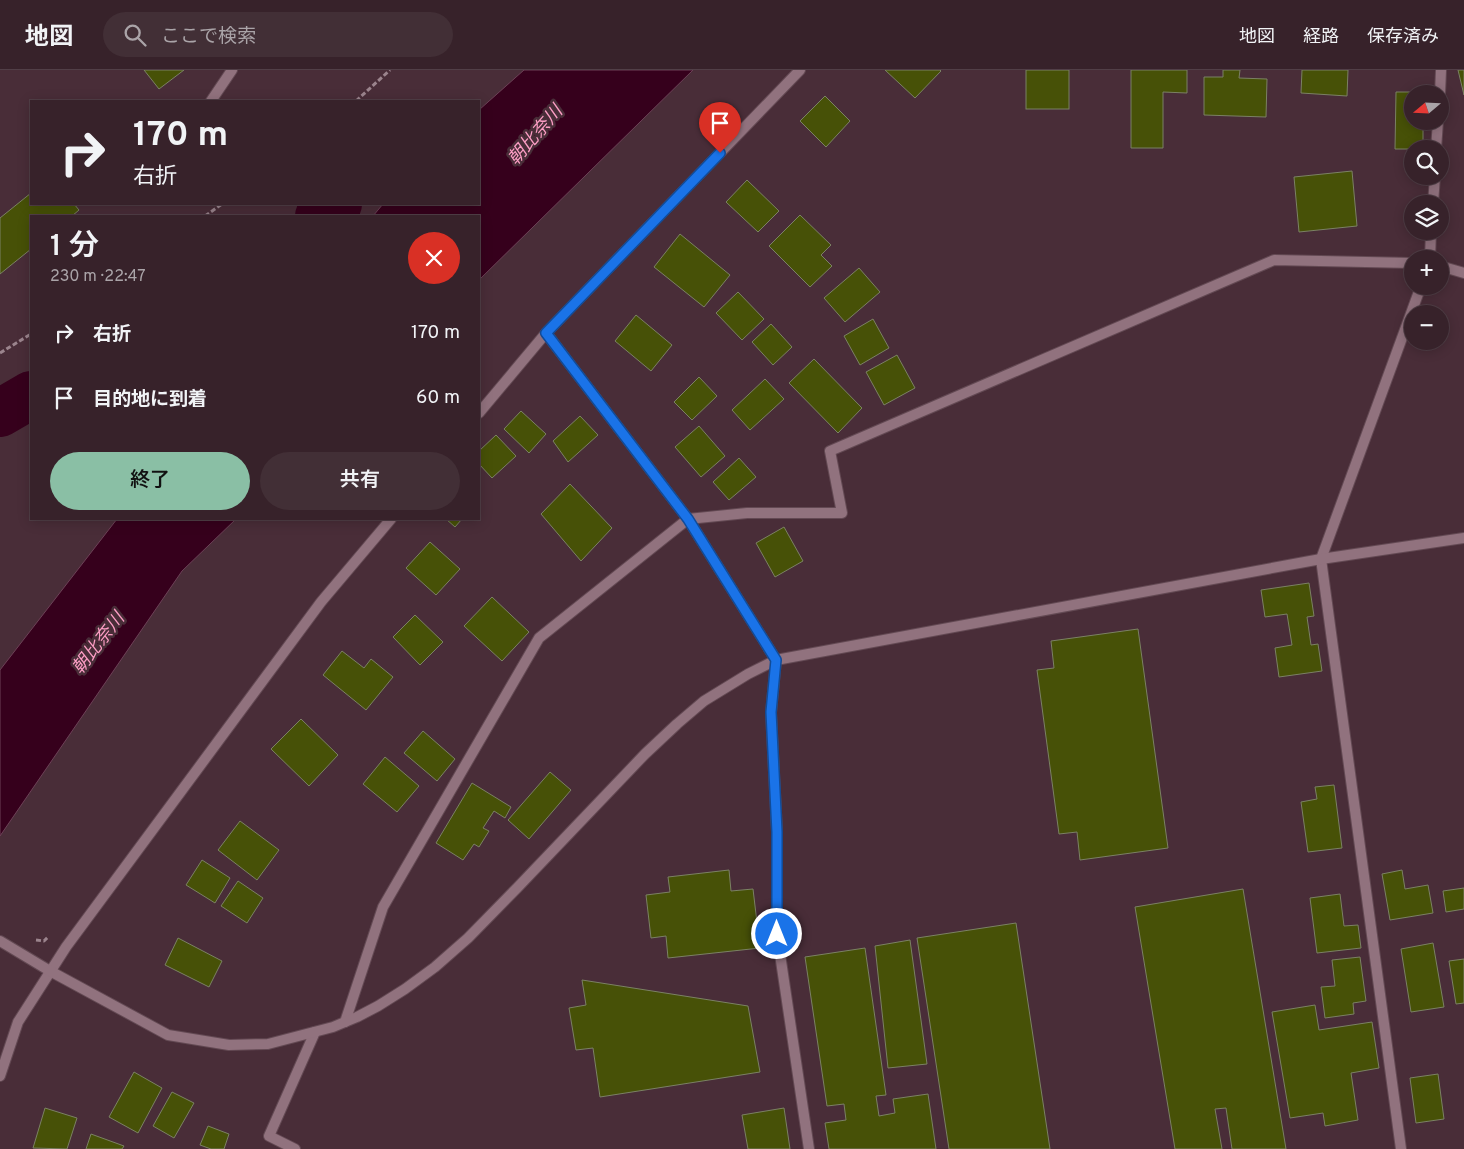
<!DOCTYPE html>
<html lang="ja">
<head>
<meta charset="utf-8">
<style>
	:root { --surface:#37222a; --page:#422f36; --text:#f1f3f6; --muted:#aaa4a8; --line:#513f47; --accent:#8abfa5 }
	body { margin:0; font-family:Overpass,"Noto Sans JP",sans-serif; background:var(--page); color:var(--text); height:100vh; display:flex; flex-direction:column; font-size:19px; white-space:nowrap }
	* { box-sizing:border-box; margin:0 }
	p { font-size:16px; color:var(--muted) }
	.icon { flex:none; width:28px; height:28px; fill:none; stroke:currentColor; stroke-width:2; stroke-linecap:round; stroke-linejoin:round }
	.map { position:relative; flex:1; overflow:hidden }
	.details { position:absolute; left:30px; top:145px; width:450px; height:305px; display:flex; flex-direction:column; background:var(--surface); border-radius:0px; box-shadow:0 2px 12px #0003,0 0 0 1px var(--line) }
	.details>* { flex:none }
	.guide { position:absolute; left:30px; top:30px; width:450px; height:105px; border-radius:0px; box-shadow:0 2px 12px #0003,0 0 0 1px var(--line); background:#37222a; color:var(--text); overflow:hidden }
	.needle { width:32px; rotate:251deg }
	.tools { position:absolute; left:1404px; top:15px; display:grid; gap:10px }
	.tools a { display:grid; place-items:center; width:45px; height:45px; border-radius:50%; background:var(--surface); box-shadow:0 2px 12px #0003,0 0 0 1px var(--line); font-size:25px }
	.pin { position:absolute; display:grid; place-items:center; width:42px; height:42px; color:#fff; margin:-51px -21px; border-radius:50% 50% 50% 0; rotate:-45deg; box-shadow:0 0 5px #0007 }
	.pin .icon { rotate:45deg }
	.me { position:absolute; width:55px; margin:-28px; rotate:0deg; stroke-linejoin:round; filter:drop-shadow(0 0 4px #0008) }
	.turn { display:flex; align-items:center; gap:18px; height:105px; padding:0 20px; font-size:22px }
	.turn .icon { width:65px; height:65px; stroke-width:2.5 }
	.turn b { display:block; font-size:35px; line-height:42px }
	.round { display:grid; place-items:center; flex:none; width:52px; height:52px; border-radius:26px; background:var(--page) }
	.overview { display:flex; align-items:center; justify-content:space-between; height:85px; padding:0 20px }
	h1 { font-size:30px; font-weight:600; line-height:38px }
	.primary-button { display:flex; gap:10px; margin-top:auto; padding:10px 20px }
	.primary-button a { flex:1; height:58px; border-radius:30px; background:var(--accent); color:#111; font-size:20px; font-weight:600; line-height:58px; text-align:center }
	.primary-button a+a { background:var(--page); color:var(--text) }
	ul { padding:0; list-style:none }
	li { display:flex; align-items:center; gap:15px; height:65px; padding:0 20px }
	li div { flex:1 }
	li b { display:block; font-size:19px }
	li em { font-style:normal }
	header { display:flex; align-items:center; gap:30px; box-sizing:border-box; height:70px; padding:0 25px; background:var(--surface); border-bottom:1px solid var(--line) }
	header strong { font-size:24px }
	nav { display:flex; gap:28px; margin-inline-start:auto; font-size:18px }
	.search { width:350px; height:45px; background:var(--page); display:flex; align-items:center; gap:12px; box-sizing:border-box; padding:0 18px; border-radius:28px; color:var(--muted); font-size:19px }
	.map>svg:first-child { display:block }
	.water { fill:#36001c; stroke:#6d4157 }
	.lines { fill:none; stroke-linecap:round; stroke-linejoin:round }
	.river { stroke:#36001c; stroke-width:48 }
	.building { fill:#475107; stroke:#7b8164 }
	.minor-casing { stroke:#634953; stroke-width:12 }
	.tertiary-casing { stroke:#634953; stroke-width:12 }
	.path { stroke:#9b848d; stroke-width:3; stroke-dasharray:5 2.5; stroke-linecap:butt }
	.minor { stroke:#91727e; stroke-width:10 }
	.tertiary { stroke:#91727e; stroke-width:10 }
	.route-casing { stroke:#114b97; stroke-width:12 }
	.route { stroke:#1a73e8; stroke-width:9 }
	.labels { text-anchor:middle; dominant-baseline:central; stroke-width:5; stroke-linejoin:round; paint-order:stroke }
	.water-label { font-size:18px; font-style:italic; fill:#fc9dc4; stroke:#492d38 }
</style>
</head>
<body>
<header>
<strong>地図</strong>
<div class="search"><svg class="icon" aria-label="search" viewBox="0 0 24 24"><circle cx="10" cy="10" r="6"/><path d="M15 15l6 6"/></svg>ここで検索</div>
<nav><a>地図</a><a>経路</a><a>保存済み</a></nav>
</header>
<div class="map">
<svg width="1464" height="1079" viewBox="0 0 1464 1079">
	<rect width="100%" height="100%" fill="#492d38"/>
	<!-- water -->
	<g class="water">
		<path d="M524,0H693L479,210V146H373L383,134H479V40Z"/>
		<path d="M117,449H236L182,501L0,766V600Z"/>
	</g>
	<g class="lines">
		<!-- river -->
		<g class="river">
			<path d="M319,146L338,134"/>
			<path d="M0,343L31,325"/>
		</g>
	</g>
	<!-- building -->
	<g class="building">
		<path d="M144,0H184L159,19Z"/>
		<path d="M885,0H940L941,1L915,28Z"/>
		<rect x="1026" y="0" width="43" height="39"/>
		<path d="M1131,0H1187V23L1163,22V78H1131Z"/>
		<path d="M1223,0H1240L1239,8L1267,9L1266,47L1204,45V7H1223Z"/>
		<path d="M1302,0H1348L1347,26L1301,23Z"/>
		<path d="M1458,0H1464V25Z"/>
		<path d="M1396,22H1423V24H1412V51H1423V79H1395Z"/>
		<path d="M825,26L850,51L826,77L800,51Z"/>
		<path d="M1352,101L1357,156L1299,162L1294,107Z"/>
		<path d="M747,110L779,141L758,162L726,132Z"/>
		<path d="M31,123V134H74L79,140L72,146H31V179L0,204V148Z"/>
		<path d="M800,145L831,175L821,185L832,196L810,217L769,176Z"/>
		<path d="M680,164L730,205L704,237L654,197Z"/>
		<path d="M859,198L880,222L845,252L824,228Z"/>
		<path d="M738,222L764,249L742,270L716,243Z"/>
		<path d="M636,245L672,275L651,301L615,271Z"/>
		<path d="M873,249L889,278L860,295L844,266Z"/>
		<path d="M771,254L792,277L773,295L752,272Z"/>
		<path d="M897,285L915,318L884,335L866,302Z"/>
		<path d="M814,289L862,338L838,363L789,313Z"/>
		<path d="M699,307L717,326L692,350L674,332Z"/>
		<path d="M765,309L784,329L750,360L732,340Z"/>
		<path d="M521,341L546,364L529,383L504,359Z"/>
		<path d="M580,346L598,365L568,392L553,371Z"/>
		<path d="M699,356L725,386L701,407L675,377Z"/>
		<path d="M496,365L516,386L492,408L479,394V381Z"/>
		<path d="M739,388L756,407L729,430L713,412Z"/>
		<path d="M570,414L612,458L581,491L541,444Z"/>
		<path d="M446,449H462L455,457Z"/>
		<path d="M784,457L803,491L775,507L756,473Z"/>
		<path d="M430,472L460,499L436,525L406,498Z"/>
		<path d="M1309,513L1314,546L1307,547L1311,575L1318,574L1322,601L1279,607L1275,578L1292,575L1287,544L1265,547L1261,520Z"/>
		<path d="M492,527L529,562L502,591L464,556Z"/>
		<path d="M415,545L443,572L420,595L393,567Z"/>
		<path d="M1138,559L1168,778L1080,790L1077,762L1059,764L1037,600L1054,598L1051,571Z"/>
		<path d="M342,581L364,598L371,589L393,607L366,640L323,605Z"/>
		<path d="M301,649L338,685L309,716L271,679Z"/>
		<path d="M423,661L455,689L437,711L404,683Z"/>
		<path d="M385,687L419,716L397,742L363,714Z"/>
		<path d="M550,702L571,720L529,769L508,750Z"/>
		<path d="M472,713L511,737L505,748L494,741L483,758L489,761L479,777L474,774L463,790L436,773Z"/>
		<path d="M1334,715L1342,778L1308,782L1301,732L1317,729L1315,717Z"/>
		<path d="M240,751L279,780L257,810L218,780Z"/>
		<path d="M202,790L230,808L215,833L186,815Z"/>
		<path d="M729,800L731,821L753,819L760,878L668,888L666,866L651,868L646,825L670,822L668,807Z"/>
		<path d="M1402,800L1405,819L1428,815L1433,843L1390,850L1382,804Z"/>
		<path d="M238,811L263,828L247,853L221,836Z"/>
		<path d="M1464,818V839L1446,842L1443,821Z"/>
		<path d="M1243,819L1286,1079H1232L1226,1038L1215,1039L1222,1079H1175L1135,837Z"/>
		<path d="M1340,824L1344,856L1358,855L1361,878L1317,883L1310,828Z"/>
		<path d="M1016,853L1050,1079H949L917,868Z"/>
		<path d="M178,868L222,891L209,917L165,895Z"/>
		<path d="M910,870L927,994L888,998L875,876Z"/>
		<path d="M1433,873L1444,937L1411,942L1401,879Z"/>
		<path d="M865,878L886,1025L876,1026L879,1046L895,1043L893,1029L928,1024L936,1079H829L825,1053L846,1050L844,1034L827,1036L805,887Z"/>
		<path d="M1360,887L1366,931L1353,933L1354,944L1325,948L1321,917L1335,916L1332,890Z"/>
		<path d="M1464,889V933L1456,934L1449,891Z"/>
		<path d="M582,910L748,936L760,1002L600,1027L593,978L576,980L569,938L586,935Z"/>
		<path d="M1315,935L1319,960L1372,952L1379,998L1351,1003L1358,1050L1325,1056L1323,1043L1290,1048L1272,942Z"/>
		<path d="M134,1002L162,1018L138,1063L109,1047Z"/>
		<path d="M1438,1004L1444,1049L1416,1053L1410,1008Z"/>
		<path d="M172,1022L194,1033L174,1068L153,1056Z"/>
		<path d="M45,1038L77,1048L67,1079L33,1078Z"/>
		<path d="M784,1038L790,1079H748L742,1045Z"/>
		<path d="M208,1056L229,1064L224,1079H211L200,1075Z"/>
		<path d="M91,1064L124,1076L122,1079H86Z"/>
	</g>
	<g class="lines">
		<defs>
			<g id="minor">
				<path d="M1440,24L1441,0"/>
				<path d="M211,31L232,0"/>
				<path d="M1436,79L1438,51"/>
				<path d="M1433,134L1435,106"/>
				<path d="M1430,189L1431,161"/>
				<path d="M1440,196L1464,203"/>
				<path d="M546,263L688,449L776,590L771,643L777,762V864L809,1079"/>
				<path d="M479,343L546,263L800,0"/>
				<path d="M345,952L383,837L539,568L688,449L747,443H842L830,381L1274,190L1412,193"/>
				<path d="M0,1006L18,952L66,877L321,532L391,449"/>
				<path d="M295,1079L269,1066L315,962"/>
				<path d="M1401,1079L1321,489L1421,216"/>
			</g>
			<path id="tertiary" d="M0,871L50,901L168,965L229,975L268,974L333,957L357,947L378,936L405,919L435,897L468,868L517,818L645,684L677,654L704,631L748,604L776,590L1321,489L1464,468"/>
		</defs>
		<!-- minor casing -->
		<use href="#minor" class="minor-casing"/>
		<!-- tertiary casing -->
		<use href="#tertiary" class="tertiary-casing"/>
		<!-- path -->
		<g class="path">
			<path d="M356,31L390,0"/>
			<path d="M205,146L222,134"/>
			<path d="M0,283L31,264"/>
			<path d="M36,870L44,871L48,867"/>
		</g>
		<!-- minor -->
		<use href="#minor" class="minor"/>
		<!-- tertiary -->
		<use href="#tertiary" class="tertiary"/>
	</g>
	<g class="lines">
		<defs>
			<path id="route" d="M720,83L546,263L688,449L776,590L771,642L777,762V864"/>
		</defs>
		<!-- route casing -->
		<use href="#route" class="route-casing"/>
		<!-- route -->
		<use href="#route" class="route"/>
	</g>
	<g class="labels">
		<!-- water labels -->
		<g class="water-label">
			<text transform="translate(536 66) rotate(-49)">朝比奈川</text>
			<text transform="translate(99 574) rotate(-52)">朝比奈川</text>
		</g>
	</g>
</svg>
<div class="tools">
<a><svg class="needle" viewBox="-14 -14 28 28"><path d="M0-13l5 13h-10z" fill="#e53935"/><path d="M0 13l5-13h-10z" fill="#aaa4a8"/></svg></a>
<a><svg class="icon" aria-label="search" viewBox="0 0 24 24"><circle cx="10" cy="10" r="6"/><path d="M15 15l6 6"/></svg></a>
<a><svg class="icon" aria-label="layers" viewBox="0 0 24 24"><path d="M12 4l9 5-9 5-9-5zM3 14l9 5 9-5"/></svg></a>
<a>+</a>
<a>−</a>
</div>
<div class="pin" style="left:720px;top:83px;background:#d93025"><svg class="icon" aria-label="arrive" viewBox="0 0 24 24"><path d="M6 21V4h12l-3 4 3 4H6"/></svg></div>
<svg class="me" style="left:777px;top:864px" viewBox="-20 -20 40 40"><circle r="17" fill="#1a73e8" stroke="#fff" stroke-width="3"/><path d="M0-11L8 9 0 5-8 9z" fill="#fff"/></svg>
<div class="guide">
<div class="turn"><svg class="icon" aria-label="right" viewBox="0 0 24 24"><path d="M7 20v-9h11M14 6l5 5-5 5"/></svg><div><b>170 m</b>右折</div></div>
</div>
<section class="details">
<div class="overview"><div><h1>1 分</h1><p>230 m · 22:47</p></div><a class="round" style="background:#d93025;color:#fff"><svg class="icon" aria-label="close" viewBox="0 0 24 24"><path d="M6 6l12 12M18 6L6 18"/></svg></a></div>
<ul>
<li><svg class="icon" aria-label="right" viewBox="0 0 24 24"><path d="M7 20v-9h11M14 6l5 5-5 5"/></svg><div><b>右折</b></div><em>170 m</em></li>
<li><svg class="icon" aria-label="arrive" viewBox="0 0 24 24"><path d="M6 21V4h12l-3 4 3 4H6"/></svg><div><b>目的地に到着</b></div><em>60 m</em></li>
</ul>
<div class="primary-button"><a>終了</a><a>共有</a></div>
</section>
</div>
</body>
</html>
